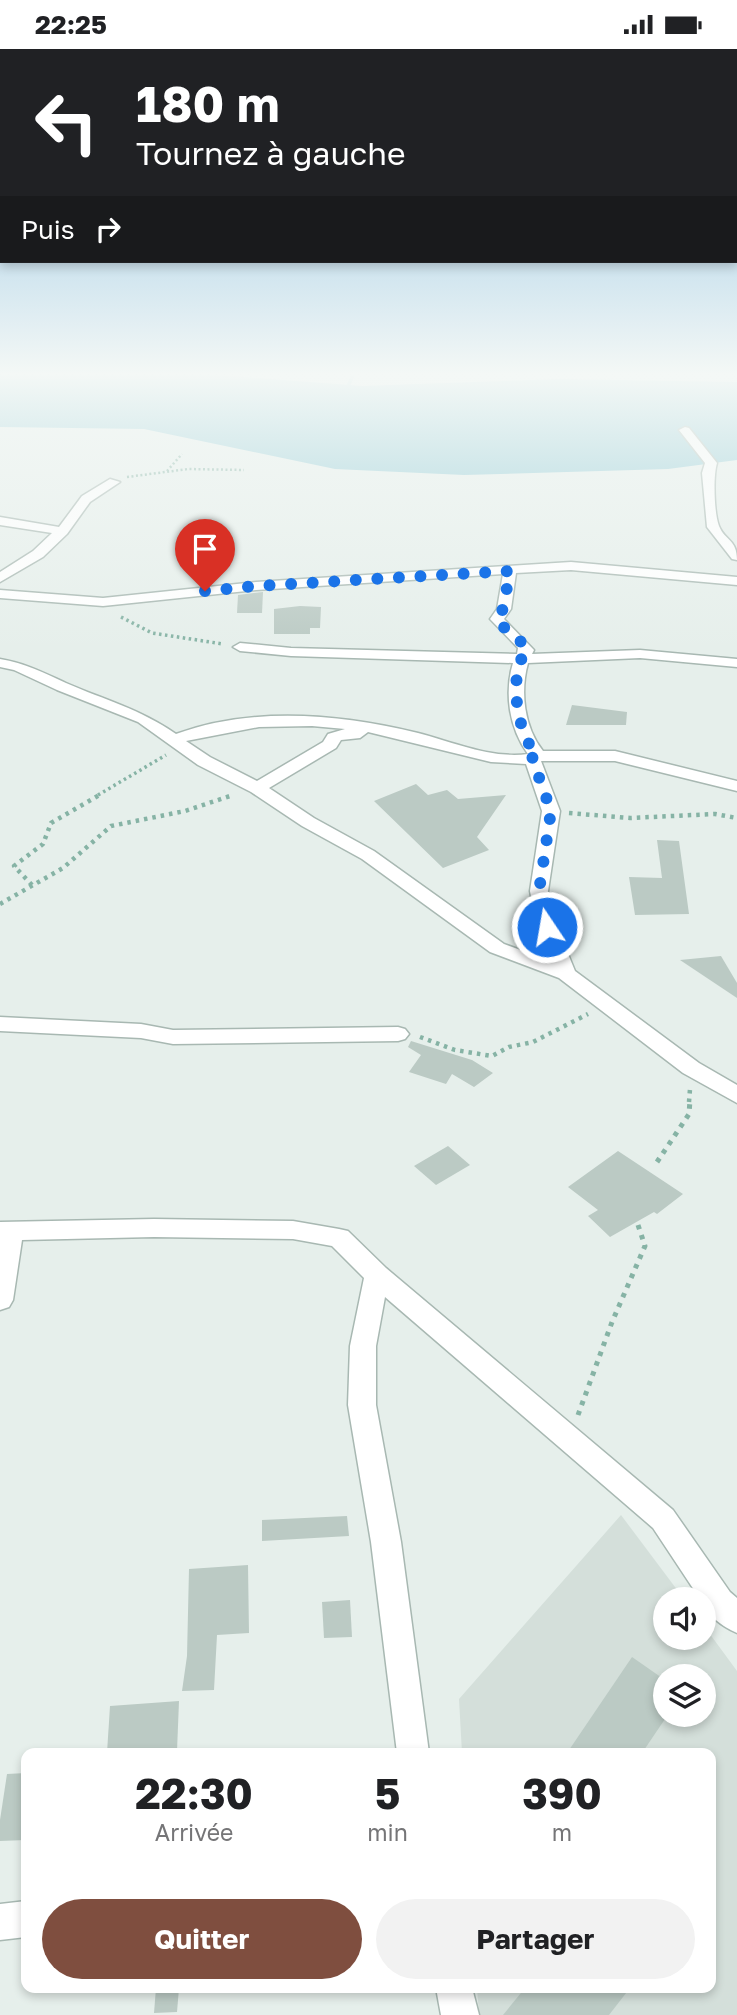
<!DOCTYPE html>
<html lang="fr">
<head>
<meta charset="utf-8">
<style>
	:root { --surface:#fff; --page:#f2f2f2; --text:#202124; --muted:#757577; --accent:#7f4e3f }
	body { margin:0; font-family:"Golos Text",sans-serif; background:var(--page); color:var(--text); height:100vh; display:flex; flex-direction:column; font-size:26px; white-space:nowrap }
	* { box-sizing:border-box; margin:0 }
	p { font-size:23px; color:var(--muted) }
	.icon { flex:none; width:38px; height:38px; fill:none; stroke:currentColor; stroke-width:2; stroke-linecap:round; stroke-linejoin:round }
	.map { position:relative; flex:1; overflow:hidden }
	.panel { position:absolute; left:21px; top:1699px; width:695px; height:245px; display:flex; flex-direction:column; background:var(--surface); border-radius:14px; box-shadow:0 4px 10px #0003 }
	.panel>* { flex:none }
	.guide { position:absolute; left:0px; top:0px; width:738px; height:214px; box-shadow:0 4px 10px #0003; background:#202124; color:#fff; overflow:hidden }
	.buttons { position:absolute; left:653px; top:1538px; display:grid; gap:14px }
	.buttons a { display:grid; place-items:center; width:63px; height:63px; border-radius:50%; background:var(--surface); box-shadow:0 4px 10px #0003; font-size:35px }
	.pin { position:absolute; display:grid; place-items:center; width:60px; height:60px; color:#fff; margin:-72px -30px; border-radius:50% 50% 50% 0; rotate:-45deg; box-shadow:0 0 7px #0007 }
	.pin .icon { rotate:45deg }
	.me { position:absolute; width:77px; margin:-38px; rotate:348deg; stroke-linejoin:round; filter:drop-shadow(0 0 5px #0008) }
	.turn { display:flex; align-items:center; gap:24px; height:147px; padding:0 21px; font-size:32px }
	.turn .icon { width:91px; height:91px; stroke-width:2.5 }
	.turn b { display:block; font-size:49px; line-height:60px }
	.then { display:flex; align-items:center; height:66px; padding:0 21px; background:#0003; gap:14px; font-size:26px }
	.eta { display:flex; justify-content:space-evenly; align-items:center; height:119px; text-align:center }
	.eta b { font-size:42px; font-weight:700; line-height:49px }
	.button { display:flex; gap:14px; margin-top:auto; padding:14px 21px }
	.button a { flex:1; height:80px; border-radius:42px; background:var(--accent); color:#fff; font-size:28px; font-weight:700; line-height:80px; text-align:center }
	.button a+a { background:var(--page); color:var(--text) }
	.status { display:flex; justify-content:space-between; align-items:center; height:49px; padding:0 35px; background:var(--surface); direction:ltr }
	.status svg { height:19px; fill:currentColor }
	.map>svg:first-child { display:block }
	.built { fill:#d4dfda; fill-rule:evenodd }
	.water { fill:#8ec9d4 }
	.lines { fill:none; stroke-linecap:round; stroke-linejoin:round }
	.stream { stroke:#8ec9d4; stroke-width:3.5 }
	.building { fill:#bbcac4 }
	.street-casing { stroke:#a8b8b2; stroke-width:3 }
	.path-far3 { stroke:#86b3a5; stroke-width:2.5; stroke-dasharray:2 2.5; stroke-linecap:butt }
	.path-far2 { stroke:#86b3a5; stroke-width:3.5; stroke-dasharray:2.5 3.5; stroke-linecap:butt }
	.path-far1 { stroke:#86b3a5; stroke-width:4.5; stroke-dasharray:3.5 5; stroke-linecap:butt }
	.path { stroke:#86b3a5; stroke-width:5; stroke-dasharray:4.5 6; stroke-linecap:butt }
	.street { fill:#fff; fill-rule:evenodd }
	.route { stroke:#1a73e8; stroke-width:12; stroke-dasharray:0 21.6 }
</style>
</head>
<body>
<div class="status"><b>22:25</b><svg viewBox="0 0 49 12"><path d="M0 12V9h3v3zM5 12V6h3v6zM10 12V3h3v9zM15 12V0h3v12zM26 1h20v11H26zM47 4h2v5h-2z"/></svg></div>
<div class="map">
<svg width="737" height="1966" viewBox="0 0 737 1966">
	<rect width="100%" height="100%" fill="#e6efeb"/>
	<!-- built -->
	<path class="built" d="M621,1466L684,1550H665V1589H704V1577L737,1622V1966H479L477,1939H710V1704H462L459,1650ZM665,1628H704V1666H665Z"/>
	<!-- water -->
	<path class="water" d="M0,326H216L362,337L560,330L737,333V411L668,420L464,426L335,420L144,380L0,378Z"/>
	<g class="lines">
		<!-- stream -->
		<path class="stream" d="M343,342H346L353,326"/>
	</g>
	<!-- building -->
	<g class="building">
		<path d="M263,543L262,564H237L238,546Z"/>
		<path d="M300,557L321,558L320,579H310V585H274V560Z"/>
		<path d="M572,656L627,663L626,676H566Z"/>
		<path d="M416,735L428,746L447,741L458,750L506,746L477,788L489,801L443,819L374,752Z"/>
		<path d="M657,791L679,792L689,865L635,866L629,828L662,829Z"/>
		<path d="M721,907L737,934V949L680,911Z"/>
		<path d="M411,992L472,1011L493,1024L474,1038L452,1025L446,1035L409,1023L421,1006L408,998Z"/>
		<path d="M448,1097L470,1116L436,1136L414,1117Z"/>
		<path d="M618,1102L683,1145L657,1165L654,1163L610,1188L588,1167L598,1161L568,1138Z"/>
		<path d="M347,1467L349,1487L262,1492V1471Z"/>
		<path d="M248,1516L249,1584L217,1586L214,1641L182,1642L187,1607L189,1520Z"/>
		<path d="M350,1551L352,1588L324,1589L322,1553Z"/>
		<path d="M632,1608L665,1631V1670L642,1704H567Z"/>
		<path d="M179,1652L177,1702L107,1704L110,1657Z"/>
		<path d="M26,1724V1791L0,1792V1771L7,1725Z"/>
		<path d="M156,1939H179L177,1963L154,1964Z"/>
		<path d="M525,1939H630L609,1966H503Z"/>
	</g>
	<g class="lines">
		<defs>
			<g id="street">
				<path d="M685,378L689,379L717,414C713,427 714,464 719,477C725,492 737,490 737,511L732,510L707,478L702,424L705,414L679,381Z"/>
				<path d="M110,430L120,433L90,453L67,485L43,508L0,533V523L33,502L52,484L0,476V468L59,478L82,447Z"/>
				<path d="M571,513L737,528V536L571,521L516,524L511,560L504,570L534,601L532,605L640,601L737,610V618L640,609L528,614C520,643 524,678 543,702H615L737,732V742L615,712H541L560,762L548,842L557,878L575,922L699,1014L737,1036V1054L683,1024L559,929L490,903L362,810L302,777L251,743L198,716L138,673L57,641L14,621L0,618V610C25,614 44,624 66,634C105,651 140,660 176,685C253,657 340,665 418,684C453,693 491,710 528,705C509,679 504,644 513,614L291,607L240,602L233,598L240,594L291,599L517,605L518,599L490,570L497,560L503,525L256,541L103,557L0,549V541L103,549L256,533ZM312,677L345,680L328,685L323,693L257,732L210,708L186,692L259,678ZM368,683L491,713L526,715L542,762L530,842L537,878L551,912L504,895L374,802L314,769L269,739L336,699L341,691L360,689Z"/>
				<path d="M0,968L141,975L173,981L398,978L405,980L409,985L405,990L398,992L173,995L141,989L0,982Z"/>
				<path d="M154,1170L293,1172L339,1180L348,1182L386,1219L673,1461L730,1543L737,1549V1584C724,1578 704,1566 704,1550H700L653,1479L385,1248L376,1297V1356L401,1493L429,1704H397L371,1493L348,1356L350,1297L364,1229L332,1197L293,1190L154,1188L22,1191L13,1251L9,1258L0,1261V1173Z"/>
				<path d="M26,1852V1888L0,1891V1855Z"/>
				<path d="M436,1939H472L479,1966H441Z"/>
			</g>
		</defs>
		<!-- street casing -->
		<use href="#street" class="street-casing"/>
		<!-- path-far3 -->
		<g class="path-far3">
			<path d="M167,422L182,405"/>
			<path d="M127,428L188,420L244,421"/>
		</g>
		<!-- path-far2 -->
		<g class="path-far2">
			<path d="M121,568L152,584L223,595"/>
			<path d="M98,746L166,706"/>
		</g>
		<!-- path-far1 -->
		<g class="path-far1">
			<path d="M569,764L630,769L715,765L737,769"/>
			<path d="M32,836L14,817L43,795L51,774L101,745"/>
			<path d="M0,855L63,819L111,777L185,762L233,746"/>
			<path d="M420,988L455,1001L492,1007L509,998L533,993L588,965"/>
			<path d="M689,1053L690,1040"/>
		</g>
		<!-- path -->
		<g class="path">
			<path d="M657,1113L689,1065L690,1051"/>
			<path d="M578,1366L612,1273L645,1197L637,1173"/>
		</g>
		<!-- street -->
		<use href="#street" class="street"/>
	</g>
	<!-- sky -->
	<linearGradient id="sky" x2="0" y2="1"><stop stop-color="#84bce0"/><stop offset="0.54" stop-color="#f4f8f6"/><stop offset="1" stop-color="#f4f8f6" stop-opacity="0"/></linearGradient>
	<rect width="737" height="602" fill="url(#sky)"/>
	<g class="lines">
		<!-- route -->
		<path class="route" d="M205,542L256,537L510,522L503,560L497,570C506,584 519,587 527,601C507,624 517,687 538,707L532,709L551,762L539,842L547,878"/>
	</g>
</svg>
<div class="buttons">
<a><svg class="icon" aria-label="sound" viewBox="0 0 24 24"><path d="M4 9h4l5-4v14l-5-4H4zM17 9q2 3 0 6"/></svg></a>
<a><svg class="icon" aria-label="layers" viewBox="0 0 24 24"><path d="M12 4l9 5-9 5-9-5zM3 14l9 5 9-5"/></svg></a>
</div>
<div class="pin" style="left:205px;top:542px;background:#d93025"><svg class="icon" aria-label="arrive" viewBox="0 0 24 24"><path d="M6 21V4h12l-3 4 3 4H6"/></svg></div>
<svg class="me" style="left:547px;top:878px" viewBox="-20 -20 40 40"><circle r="17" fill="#1a73e8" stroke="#fff" stroke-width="3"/><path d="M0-11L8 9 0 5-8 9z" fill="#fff"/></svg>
<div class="guide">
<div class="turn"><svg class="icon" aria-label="left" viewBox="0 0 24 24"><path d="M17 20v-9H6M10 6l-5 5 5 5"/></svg><div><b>180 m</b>Tournez à gauche</div></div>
<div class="then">Puis<svg class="icon" aria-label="right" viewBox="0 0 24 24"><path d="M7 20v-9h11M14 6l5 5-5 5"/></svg></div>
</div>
<section class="panel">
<div class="eta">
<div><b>22:30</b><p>Arrivée</p></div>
<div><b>5</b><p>min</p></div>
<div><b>390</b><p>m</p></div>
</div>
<div class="button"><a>Quitter</a><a>Partager</a></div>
</section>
</div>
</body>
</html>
